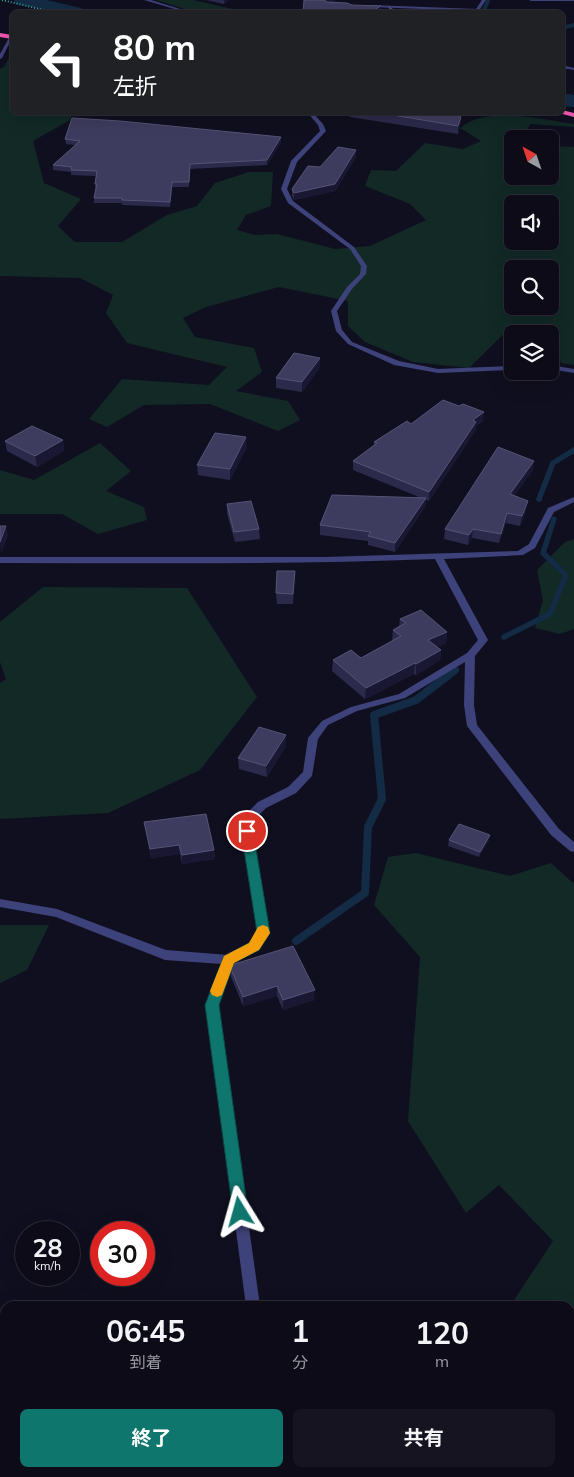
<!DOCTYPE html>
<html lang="ja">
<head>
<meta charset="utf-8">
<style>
	:root { --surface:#0c0b17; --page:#151420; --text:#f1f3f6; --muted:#9a9ba1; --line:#2c2b36; --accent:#0f766e }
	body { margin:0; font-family:Mulish,"Noto Sans JP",sans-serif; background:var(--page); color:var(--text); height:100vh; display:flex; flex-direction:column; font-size:19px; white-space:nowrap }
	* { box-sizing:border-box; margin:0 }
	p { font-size:16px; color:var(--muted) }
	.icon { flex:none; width:28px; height:28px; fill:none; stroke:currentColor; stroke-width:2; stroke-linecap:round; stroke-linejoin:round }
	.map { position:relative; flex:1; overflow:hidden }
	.side { position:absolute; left:0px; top:1301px; width:575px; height:176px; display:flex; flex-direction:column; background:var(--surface); border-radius:15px 15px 0 0; box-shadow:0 5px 20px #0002,0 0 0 1px var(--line) }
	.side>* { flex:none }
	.top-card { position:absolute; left:10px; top:10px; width:555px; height:105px; border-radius:8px; box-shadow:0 5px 20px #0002,0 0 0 1px var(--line); background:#202124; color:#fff; overflow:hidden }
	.needle { width:32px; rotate:320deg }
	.controls { position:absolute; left:504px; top:130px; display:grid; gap:10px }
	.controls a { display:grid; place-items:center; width:55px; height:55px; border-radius:8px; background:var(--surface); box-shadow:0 5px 20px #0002,0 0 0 1px var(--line); font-size:25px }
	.speed { position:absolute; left:15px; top:1221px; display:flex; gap:10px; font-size:25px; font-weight:700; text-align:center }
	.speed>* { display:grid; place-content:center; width:65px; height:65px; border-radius:50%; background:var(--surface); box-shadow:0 5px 20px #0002,0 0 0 1px var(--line); line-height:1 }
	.speed small { font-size:12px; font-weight:400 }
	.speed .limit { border:8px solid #d22; background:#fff; color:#111 }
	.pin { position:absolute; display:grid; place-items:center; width:42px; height:42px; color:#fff; margin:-21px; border:2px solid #fff; border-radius:50%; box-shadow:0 1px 5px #0007 }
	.me { position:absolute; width:55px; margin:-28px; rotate:352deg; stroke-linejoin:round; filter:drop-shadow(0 0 4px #0008) }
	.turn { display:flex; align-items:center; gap:18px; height:105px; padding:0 20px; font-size:22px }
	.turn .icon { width:65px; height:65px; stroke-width:2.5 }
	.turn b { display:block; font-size:35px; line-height:42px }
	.eta { display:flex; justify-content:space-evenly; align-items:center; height:85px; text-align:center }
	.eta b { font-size:30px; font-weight:700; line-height:35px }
	.primary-button { display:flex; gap:10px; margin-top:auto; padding:10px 20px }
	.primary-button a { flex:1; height:58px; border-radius:8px; background:var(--accent); color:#fff; font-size:20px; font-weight:700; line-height:58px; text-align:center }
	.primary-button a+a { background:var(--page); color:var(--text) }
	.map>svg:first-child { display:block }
	.green { fill:#122926; fill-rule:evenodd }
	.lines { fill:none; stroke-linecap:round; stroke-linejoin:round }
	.stream-far2 { stroke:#132b44; stroke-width:4 }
	.stream-far1 { stroke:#132b44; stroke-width:5.5 }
	.stream { stroke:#132b44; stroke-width:8 }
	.river { fill:#132b44; fill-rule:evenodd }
	.path { stroke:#39a795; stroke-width:2; stroke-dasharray:1 2; stroke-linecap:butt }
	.lane { fill:#3e427a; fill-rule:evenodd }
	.street { fill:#3e427a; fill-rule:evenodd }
	.highway { fill:#ef58b0; fill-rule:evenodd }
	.wall { fill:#2c2a4b }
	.shaded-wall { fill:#1a1732 }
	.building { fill:#3e3c5e; stroke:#555377 }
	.route { fill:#0f766e; stroke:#0a4d48 }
	.slow { fill:#f59e0b }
</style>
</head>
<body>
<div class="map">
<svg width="574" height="1477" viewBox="0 0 574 1477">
	<rect width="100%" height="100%" fill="#100f1f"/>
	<!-- green -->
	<g class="green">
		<path d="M156,0H193L246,12H194Z"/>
		<path d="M12,53V112L73,113L70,120L33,141L44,183L81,199L58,226L75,242H122L167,215L197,206L215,183L249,172H273L271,206L246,215L237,230L255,235L277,234L335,249L370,246L426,220L410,204L365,186L371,170L396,171L425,143L463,149L481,141L460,128C486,106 542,119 574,124V127L530,124L525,134L530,139H512V176H550V146L574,147V365L561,363L554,337L550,336V334H540L511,327L469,368L413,362L365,342L348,326V301L279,287L206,307L183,318L195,337L254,348L262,372L236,391L288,401L300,420L278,431L210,404L144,405L107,427L89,419L122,379L209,385L227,367L127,343L106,313L113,295L80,278L0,276V69L4,67ZM512,204H550V241H512ZM512,269H550V306H512Z"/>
		<path d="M100,443L131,471L106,491L144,507L147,520L98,534L62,514H0V470L34,480Z"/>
		<path d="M574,539V629L560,634L535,628L543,600L537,570L565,542Z"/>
		<path d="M43,587L187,588L257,697L200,770L108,813L0,819V683L6,679L0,662V622Z"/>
		<path d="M416,853L510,876L551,863L574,884V1477H464L463,1473L570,1472V1306H510L553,1241L499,1185L466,1213L408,1121L420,957L374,905L388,857Z"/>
		<path d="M0,925H49L27,970L0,983Z"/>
	</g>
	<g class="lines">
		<!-- stream-far2 -->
		<g class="stream-far2">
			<path d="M483,12L488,1"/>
			<path d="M562,28L574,25"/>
		</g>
		<!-- stream-far1 -->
		<g class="stream-far1">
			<path d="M539,499L553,463L574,450"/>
			<path d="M504,637L550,614L566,575L543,553L554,519"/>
		</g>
		<!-- stream -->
		<path class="stream" d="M296,941L365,893L368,827L382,799L374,715L416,700L455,670"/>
		<!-- river -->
		<g class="river">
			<path d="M14,0H47L81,8L83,12H52L16,4Z"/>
			<path d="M562,93L574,95V107L562,106Z"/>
		</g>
		<!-- path -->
		<path class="path" d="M2,0L52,12"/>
		<!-- lane -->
		<g class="lane">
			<path d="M371,5L478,9L480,10L478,11L370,7Z"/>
			<path d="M10,36H12V38L2,58L0,59V54Z"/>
		</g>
		<!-- street -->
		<g class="street">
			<path d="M144,0H151L190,12H185Z"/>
			<path d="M482,0H486L478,12H474Z"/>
			<path d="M529,0H574V1H531Z"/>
			<path d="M562,65L574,68V70L562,68Z"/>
			<path d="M307,112H312L323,124L326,131L297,162L287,189L293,201L354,247L367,266L366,274L352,289L337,311L342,330L352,342L399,361L438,369L512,366V370L438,373L394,365L348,344L336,331L331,311L347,287L360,274L361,266L350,249L288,203L281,189L291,161L320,131L318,125Z"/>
			<path d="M550,365L574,369V373L550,369Z"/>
			<path d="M574,497V502L554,512L535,548L523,555L444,559L488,640L475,656L474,705L477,725L559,829L574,842V852L570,851L551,835L467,726L464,705L465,662L405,698L357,711L328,725L318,739L312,776L296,793L266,808L256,818L252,831L270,933L258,950L234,963L218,1005L260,1306H246L206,1005L222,964L165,960L56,917L0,907V899L57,909L166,950L228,955L250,944L258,932L242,831L247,813L258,802L288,787L303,772L308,738L322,721L351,707L399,694L467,653L478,640L435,559C290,565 145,563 0,563V557H325L518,551L529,544L548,508Z"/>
			<path d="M218,1472H234L232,1477H216Z"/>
		</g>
		<!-- highway -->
		<g class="highway">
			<path d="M0,33L12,35V39L0,37Z"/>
			<path d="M562,110L574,113V117L555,112H562Z"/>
		</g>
	</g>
	<!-- wall -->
	<g class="wall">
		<path d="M206,0H228L224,4Z"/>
		<path d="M350,112H448L461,117L460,126L458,134L350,117Z"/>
		<path d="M65,139L281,142L267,165L190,169L189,187H172L170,207L122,205V203H94V198L95,189V184L96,176L71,175V172L53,170V165L75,145L66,144Z"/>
		<path d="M356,150V157L335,191L294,200L292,196V189L320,167Z"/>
		<path d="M320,367L302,392L276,388V378Z"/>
		<path d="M483,421L476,426L475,431L429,501L426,500L425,507L395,552L368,545V541L320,535V525L419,497L353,470V461L374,446V442L411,424Z"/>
		<path d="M63,440L64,451L37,467L7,451L5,441Z"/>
		<path d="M247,447L230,480L198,475L197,465Z"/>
		<path d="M533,470L514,496L526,511L520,526L506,523L499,543L472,538L468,545L444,539L445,529Z"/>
		<path d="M227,504L259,529L260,539L235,542L227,514Z"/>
		<path d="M295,571L293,604H277L276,593Z"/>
		<path d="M400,619L447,632L446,643L437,647L441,650L440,660L416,675L414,674L365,699L332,671L333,660L361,658L392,641L393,630L399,626Z"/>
		<path d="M286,746L267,777L239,769L238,758Z"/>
		<path d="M144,822L214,850L215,859L182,864L180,854L151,858Z"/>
		<path d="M449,840H489L479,857L448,846Z"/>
		<path d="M230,967L314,1000L283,1010L277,996L243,1006L231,977Z"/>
	</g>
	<!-- shaded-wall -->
	<g class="shaded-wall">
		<path d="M224,0H228L224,4Z"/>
		<path d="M325,0H335V2L325,3Z"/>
		<path d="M381,6V11L379,12H370Z"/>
		<path d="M461,117L460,126L458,134V126Z"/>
		<path d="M281,137V142L267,165V160Z"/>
		<path d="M356,150V157L335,191L294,200V193Z"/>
		<path d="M172,182V187L170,207V202Z"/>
		<path d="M320,358V367L302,392V382Z"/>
		<path d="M484,412L483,421L476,426L475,431L429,501V492L473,420Z"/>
		<path d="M246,437L247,447L230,480V469Z"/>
		<path d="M63,440L64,451L37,467L35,456Z"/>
		<path d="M534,461L533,470L509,504L510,494Z"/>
		<path d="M426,498L425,507L395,552V543Z"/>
		<path d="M528,501L526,511L520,526L522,516Z"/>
		<path d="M507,513L506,523L499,543L501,534Z"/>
		<path d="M6,526L8,536L1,554L0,542Z"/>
		<path d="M473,529L472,538L468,545L469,535Z"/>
		<path d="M447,632L446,643L427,651L428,640Z"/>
		<path d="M441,650L440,660L416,675V664Z"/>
		<path d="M415,663L414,674L365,699L366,688Z"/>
		<path d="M286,735V746L267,777L266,766Z"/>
		<path d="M490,835L489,840L479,857L480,852Z"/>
		<path d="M179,845L180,854L151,858L150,849Z"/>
		<path d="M214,850L215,859L182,864V855Z"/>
		<path d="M277,986V996L243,1006V997Z"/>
		<path d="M315,990L314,1000L283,1010V1000Z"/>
	</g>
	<!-- building -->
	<g class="building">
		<path d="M304,0H325L326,2L347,3L352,5L381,6L370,12H303Z"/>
		<path d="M389,7L397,12H391Z"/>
		<path d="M375,112H448L461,117L458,126Z"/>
		<path d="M72,118L120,121L281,137L267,160L190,164L189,182H172L170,202L122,200V198H94L97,184H95L97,171L71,170L72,167L53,165L80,141L65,139Z"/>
		<path d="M338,147L356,150L335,184L294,193L292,189L308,166L320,167Z"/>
		<path d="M294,353L320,358L302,382L276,378Z"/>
		<path d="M443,400L459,406L463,404L484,412L473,420L476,422L429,492L353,461L377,443L374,442L407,421L411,424Z"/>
		<path d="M32,426L63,440L35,456L5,441Z"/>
		<path d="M215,433L246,437L230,469L197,465Z"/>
		<path d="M498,447L534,461L510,494L528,501L522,516L507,513L501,534L473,529L469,535L445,529Z"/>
		<path d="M332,495L426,498L395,543L368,536L371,532L320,525Z"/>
		<path d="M251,501L259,529L234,532L227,504Z"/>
		<path d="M0,526H6L0,542Z"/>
		<path d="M277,571H295L293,594L276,593Z"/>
		<path d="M421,610L447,632L428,640L441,650L416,664L415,663L366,688L333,660L351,650L361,658L401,636L393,630L406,623L400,619Z"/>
		<path d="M259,727L286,735L266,766L238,758Z"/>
		<path d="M206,814L214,850L182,855L179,845L150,849L144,822Z"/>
		<path d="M459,824L490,835L480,852L449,840Z"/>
		<path d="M293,946L315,990L283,1000L277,986L243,997L230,967L231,965Z"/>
	</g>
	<!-- route -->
	<path class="route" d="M247,827L251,828L253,831L270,933L259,950L234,963L219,1005L248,1212L246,1217L240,1219L235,1217L233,1212L205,1005L224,956L249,943L257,932L241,831L243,828Z"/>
	<!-- slow -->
	<path class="slow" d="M263,925L268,927L270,933L259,950L234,963L222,995L217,997L212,995L210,991L224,956L249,943L258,927Z"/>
</svg>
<div class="controls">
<a><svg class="needle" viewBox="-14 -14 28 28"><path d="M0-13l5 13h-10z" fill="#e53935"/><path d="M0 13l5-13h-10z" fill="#9a9ba1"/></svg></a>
<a><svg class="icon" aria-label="sound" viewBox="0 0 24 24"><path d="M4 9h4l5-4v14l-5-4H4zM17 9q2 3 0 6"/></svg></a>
<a><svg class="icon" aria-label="search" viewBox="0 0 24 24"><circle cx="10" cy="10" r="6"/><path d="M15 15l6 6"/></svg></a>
<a><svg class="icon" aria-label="layers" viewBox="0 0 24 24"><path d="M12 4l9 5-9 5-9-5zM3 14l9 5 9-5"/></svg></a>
</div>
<div class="speed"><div>28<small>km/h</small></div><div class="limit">30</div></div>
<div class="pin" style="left:247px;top:831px;background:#d93025"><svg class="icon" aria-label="arrive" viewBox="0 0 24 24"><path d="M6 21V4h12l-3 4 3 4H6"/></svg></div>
<svg class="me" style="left:240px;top:1212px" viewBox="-20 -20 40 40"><path d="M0-17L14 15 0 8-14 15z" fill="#0f766e" stroke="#fff" stroke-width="4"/></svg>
<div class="top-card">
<div class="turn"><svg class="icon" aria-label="left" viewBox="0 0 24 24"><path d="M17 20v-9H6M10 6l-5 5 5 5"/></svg><div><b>80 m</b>左折</div></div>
</div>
<section class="side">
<div class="eta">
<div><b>06:45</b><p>到着</p></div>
<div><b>1</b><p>分</p></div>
<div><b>120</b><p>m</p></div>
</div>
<div class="primary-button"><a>終了</a><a>共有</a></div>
</section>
</div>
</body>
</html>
